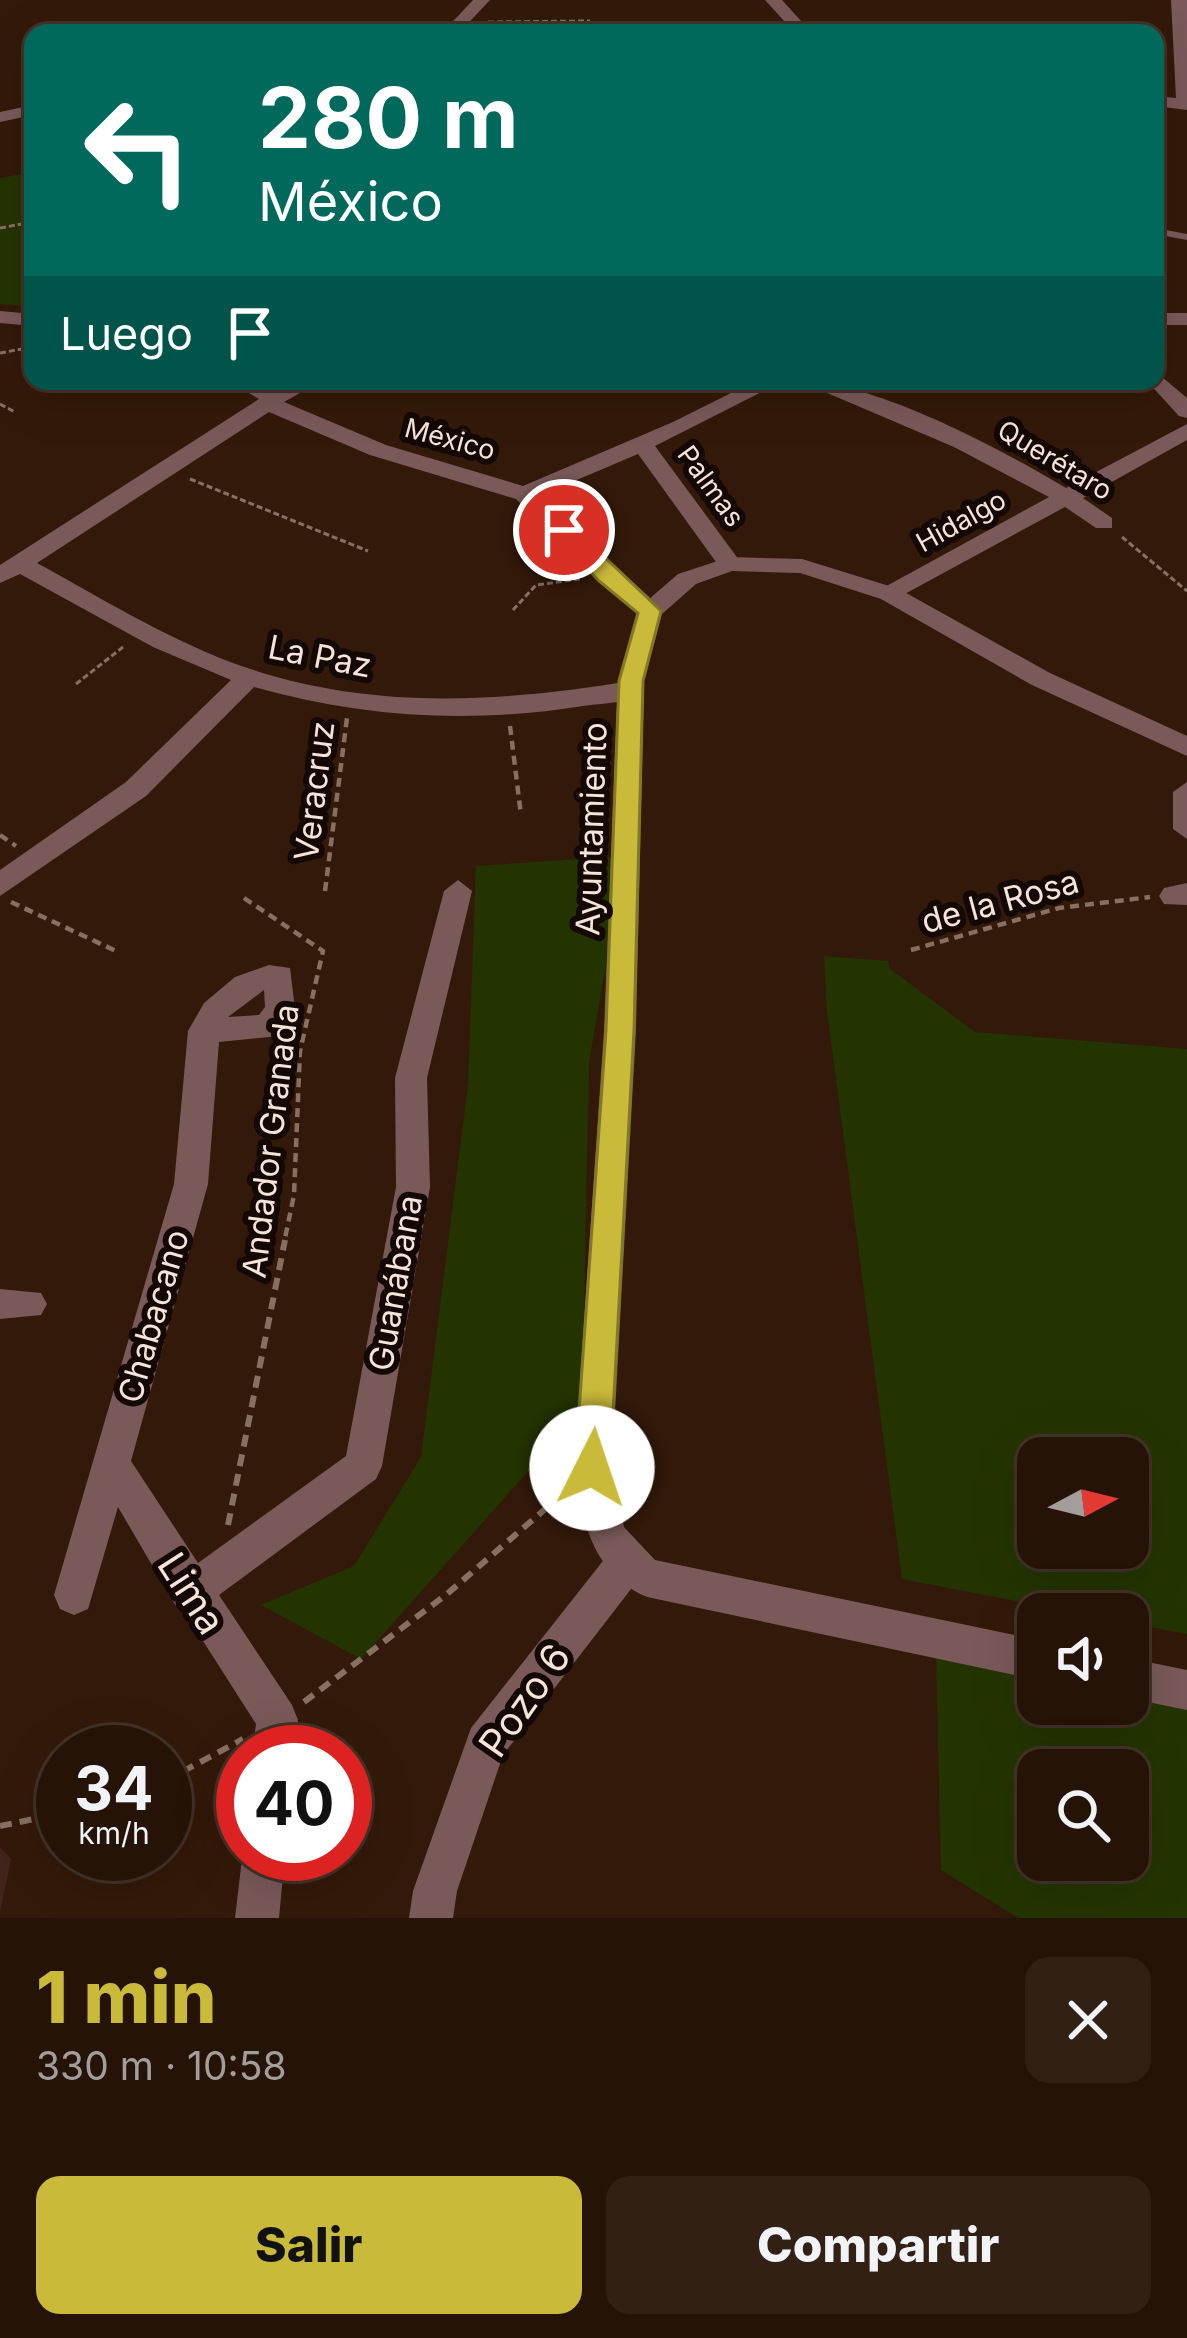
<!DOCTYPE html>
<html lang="es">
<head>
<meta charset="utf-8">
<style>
	:root { --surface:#261307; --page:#322015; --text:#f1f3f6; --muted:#a49e9b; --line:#423228; --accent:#caba39 }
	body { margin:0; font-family:Inter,sans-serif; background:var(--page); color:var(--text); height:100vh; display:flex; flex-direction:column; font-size:45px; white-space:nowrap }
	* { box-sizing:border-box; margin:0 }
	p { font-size:39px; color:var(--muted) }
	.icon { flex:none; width:66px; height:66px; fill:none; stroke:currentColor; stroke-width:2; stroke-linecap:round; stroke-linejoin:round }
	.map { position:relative; height:1918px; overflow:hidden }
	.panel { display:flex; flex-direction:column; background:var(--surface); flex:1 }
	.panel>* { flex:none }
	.guide { position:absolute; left:24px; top:24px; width:1140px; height:366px; border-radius:24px; box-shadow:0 12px 48px #0002,0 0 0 3px var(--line); background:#00695c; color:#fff; overflow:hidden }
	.needle { width:78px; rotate:83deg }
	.controls { position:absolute; left:1017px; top:1437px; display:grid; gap:24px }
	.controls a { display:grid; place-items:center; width:132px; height:132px; border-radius:24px; background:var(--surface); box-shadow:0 12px 48px #0002,0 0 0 3px var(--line); font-size:60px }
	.speed { position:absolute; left:36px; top:1725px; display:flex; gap:24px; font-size:60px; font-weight:700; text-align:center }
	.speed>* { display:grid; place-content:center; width:156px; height:156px; border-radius:50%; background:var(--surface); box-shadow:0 12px 48px #0002,0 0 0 3px var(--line); line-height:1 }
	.speed small { font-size:30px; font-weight:400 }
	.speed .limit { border:18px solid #d22; background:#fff; color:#111 }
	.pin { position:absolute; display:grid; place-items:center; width:102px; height:102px; color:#fff; margin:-51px; border:6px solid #fff; border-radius:50%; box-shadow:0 3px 12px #0007 }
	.me { position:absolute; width:132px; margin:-66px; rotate:4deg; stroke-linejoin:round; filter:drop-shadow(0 0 9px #0008) }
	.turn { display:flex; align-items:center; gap:42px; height:252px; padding:0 36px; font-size:54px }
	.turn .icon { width:156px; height:156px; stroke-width:2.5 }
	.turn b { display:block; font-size:84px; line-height:102px }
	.then { display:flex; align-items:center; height:114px; padding:0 36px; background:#0003; gap:24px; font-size:45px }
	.round { display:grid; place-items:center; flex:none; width:126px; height:126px; border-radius:24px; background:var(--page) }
	.head { display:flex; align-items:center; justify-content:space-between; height:204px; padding:0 36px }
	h1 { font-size:72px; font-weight:800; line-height:90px; color:var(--accent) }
	.primary-button { display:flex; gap:24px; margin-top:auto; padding:24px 36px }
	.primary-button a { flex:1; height:138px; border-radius:24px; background:var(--accent); color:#111; font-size:48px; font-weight:800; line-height:138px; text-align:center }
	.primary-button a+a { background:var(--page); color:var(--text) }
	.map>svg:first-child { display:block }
	.green { fill:#243401; fill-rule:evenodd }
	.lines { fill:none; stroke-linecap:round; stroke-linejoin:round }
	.path-far2 { stroke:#877062; stroke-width:3; stroke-dasharray:6 3; stroke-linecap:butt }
	.path-far1 { stroke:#877062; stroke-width:4.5; stroke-dasharray:9 6; stroke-linecap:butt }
	.path { stroke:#877062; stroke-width:6; stroke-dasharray:12 8; stroke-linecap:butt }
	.service { fill:#7a5959; fill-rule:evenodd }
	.minor { fill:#7a5959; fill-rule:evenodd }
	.tertiary { fill:#7a5959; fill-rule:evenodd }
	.shaded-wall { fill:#43241d }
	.route { fill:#caba39; stroke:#837925; stroke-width:3 }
	.labels { text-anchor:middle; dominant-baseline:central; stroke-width:12; stroke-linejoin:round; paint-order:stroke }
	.far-street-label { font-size:27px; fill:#f6e3d9; stroke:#130803 }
	.street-label { font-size:33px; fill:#f6e3d9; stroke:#130803 }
	.near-street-label { font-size:39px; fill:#f6e3d9; stroke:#130803 }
</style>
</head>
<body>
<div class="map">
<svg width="1187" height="1918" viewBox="0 0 1187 1918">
	<rect width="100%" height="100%" fill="#331909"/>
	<!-- green -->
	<g class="green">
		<path d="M33,172V307L0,304V178Z"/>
		<path d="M625,856L589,1062L582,1411L361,1659L261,1605L354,1566L421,1457L468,1085L476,866Z"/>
		<path d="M824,956L888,961L890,969L975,1032L1187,1049V1634L1128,1623V1614H1082L902,1579L827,1011ZM1128,1458V1548H1038V1458Z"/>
		<path d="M936,1647L1038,1669V1704H1128V1689L1187,1701V1918H1018L941,1870ZM1038,1770H1128V1860H1038Z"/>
	</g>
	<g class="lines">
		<!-- path-far2 -->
		<g class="path-far2">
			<path d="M488,22L590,21"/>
			<path d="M0,228L33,222"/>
			<path d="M0,353L33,347"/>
			<path d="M0,404L15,412"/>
			<path d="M190,479L368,551"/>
			<path d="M1122,537L1187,591"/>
			<path d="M513,610L536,585L580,579"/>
			<path d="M76,684L123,647"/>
		</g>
		<!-- path-far1 -->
		<g class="path-far1">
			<path d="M510,726L521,815"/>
			<path d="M0,835L16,846"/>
			<path d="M325,891L347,718"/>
			<path d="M244,898L323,951L300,1051L294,1195L284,1243"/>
			<path d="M11,902L116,951"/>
			<path d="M911,950L1059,908L1150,897"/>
		</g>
		<!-- path -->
		<g class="path">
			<path d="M228,1525L285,1240"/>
			<path d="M304,1702L447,1594L566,1491"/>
			<path d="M165,1781L243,1739"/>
			<path d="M0,1826L63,1813"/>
		</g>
		<!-- service -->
		<path class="service" d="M1155,228L1187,234V240L1155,234Z"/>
		<!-- minor -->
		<g class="minor">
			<path d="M473,0H490L459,33H442Z"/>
			<path d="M765,0H782L812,33H795Z"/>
			<path d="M1171,0H1187V110L1155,106V96L1176,98Z"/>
			<path d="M33,105V115L0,122V112Z"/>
			<path d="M0,311L33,314V326L0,323Z"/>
			<rect x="1155" y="313" width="32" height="12"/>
			<path d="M1155,371L1187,398V418L1179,416L1147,381H1155Z"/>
			<path d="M230,381H258L275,390L293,381H321L284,402L386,445L523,486L673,422L755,381H783L655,446L742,564L739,569H721L638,454L539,496L659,606L662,611L659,616L650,619L598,581L516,499L370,455L269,412L37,563C101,598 164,637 233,663C364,711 496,703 631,681L644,690C632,704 602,703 583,706C471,724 364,718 254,687L146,796L0,896V870L126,782L231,680L153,647L20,574L0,583V565L259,399Z"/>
			<path d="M799,381C874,381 1001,449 1066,488L1187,424V440L1083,498L1112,518V528H1096L1065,507L890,602L881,599L878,594L881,589L1049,497L954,447Z"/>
			<path d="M1187,782V839L1173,829V792Z"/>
			<path d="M458,880L472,891L427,1078L430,1187L382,1466L376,1479L219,1595L292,1705L298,1720L294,1752H252L256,1724L182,1608L176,1606L118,1507L88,1609L74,1615L60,1609L54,1595L174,1184L188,1031L204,1003L235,977L269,965L290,968L295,1009L279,1036L219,1042L208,1184L131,1461L198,1563L346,1456L396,1187L395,1078L444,891ZM264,990L265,1007L259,1015L228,1017Z"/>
			<path d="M1187,883V905L1164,904L1159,896L1164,888Z"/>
			<path d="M0,1289L41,1293L47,1304L41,1315L0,1319Z"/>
			<path d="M624,1547L638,1552L643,1566L638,1580L503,1755L457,1891L453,1918H409L413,1891L471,1728L610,1552Z"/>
			<path d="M243,1850V1854H285L279,1918H235Z"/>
		</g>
		<!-- tertiary -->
		<g class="tertiary">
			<path d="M730,557L802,559L899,589L1050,673L1187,736V756L1032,685L881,599L800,573L732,571L696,584L662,614L644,681L636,1030L612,1468L624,1527L655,1560L1038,1640V1680L647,1597C593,1575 582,1521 574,1468L604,1030L618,681L641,606L678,574Z"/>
			<path d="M1128,1658L1187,1670V1710L1128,1698Z"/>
		</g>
	</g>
	<!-- shaded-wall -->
	<path class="shaded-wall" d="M0,1847L11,1859L0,1912Z"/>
	<!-- route -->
	<path class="route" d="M564,524L572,526L661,611L643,681L634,1030L610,1468L605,1479L592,1484L580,1479L575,1468L606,1030L619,681L638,613L599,581L556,535L553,530Z"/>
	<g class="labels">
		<!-- far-street labels -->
		<g class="far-street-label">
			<text transform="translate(450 439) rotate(15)">México</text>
			<text transform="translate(1055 460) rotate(31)">Querétaro</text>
			<text transform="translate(711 486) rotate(54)">Palmas</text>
			<text transform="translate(961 521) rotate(-29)">Hidalgo</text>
		</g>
		<!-- street labels -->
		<g class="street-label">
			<text transform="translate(320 656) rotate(11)">La Paz</text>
			<text transform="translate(314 791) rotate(-83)">Veracruz</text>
			<text transform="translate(591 829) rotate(-88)">Ayuntamiento</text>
			<text transform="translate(1000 901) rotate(-15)">de la Rosa</text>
			<text transform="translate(270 1141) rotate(-83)">Andador Granada</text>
			<text transform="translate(395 1283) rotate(-80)">Guanábana</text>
			<text transform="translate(153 1316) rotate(-74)">Chabacano</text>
		</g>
		<!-- near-street labels -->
		<g class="near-street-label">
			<text transform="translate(192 1593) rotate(57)">Lima</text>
			<text transform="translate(524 1700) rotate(-55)">Pozo 6</text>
		</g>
	</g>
</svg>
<div class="controls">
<a><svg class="needle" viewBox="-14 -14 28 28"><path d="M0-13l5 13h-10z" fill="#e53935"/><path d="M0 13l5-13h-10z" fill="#a49e9b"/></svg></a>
<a><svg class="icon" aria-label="sound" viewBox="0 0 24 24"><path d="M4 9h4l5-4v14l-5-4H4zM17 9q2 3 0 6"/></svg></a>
<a><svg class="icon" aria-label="search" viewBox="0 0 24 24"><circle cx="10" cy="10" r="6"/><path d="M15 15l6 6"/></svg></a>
</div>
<div class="speed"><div>34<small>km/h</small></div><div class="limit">40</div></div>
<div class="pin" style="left:564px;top:530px;background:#d93025"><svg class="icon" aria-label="arrive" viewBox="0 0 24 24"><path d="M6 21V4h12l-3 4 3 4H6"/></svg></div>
<svg class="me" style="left:592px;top:1468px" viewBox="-20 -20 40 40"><circle r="19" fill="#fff"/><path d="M0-13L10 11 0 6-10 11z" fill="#caba39"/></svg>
<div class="guide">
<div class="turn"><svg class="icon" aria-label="left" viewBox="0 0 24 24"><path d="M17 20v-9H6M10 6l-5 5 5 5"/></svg><div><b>280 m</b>México</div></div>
<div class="then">Luego<svg class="icon" aria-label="arrive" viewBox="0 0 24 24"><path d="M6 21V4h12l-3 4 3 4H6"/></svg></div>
</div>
</div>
<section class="panel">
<div class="head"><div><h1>1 min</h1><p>330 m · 10:58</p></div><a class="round"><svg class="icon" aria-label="close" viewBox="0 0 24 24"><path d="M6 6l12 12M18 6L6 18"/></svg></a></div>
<div class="primary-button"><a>Salir</a><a>Compartir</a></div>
</section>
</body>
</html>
